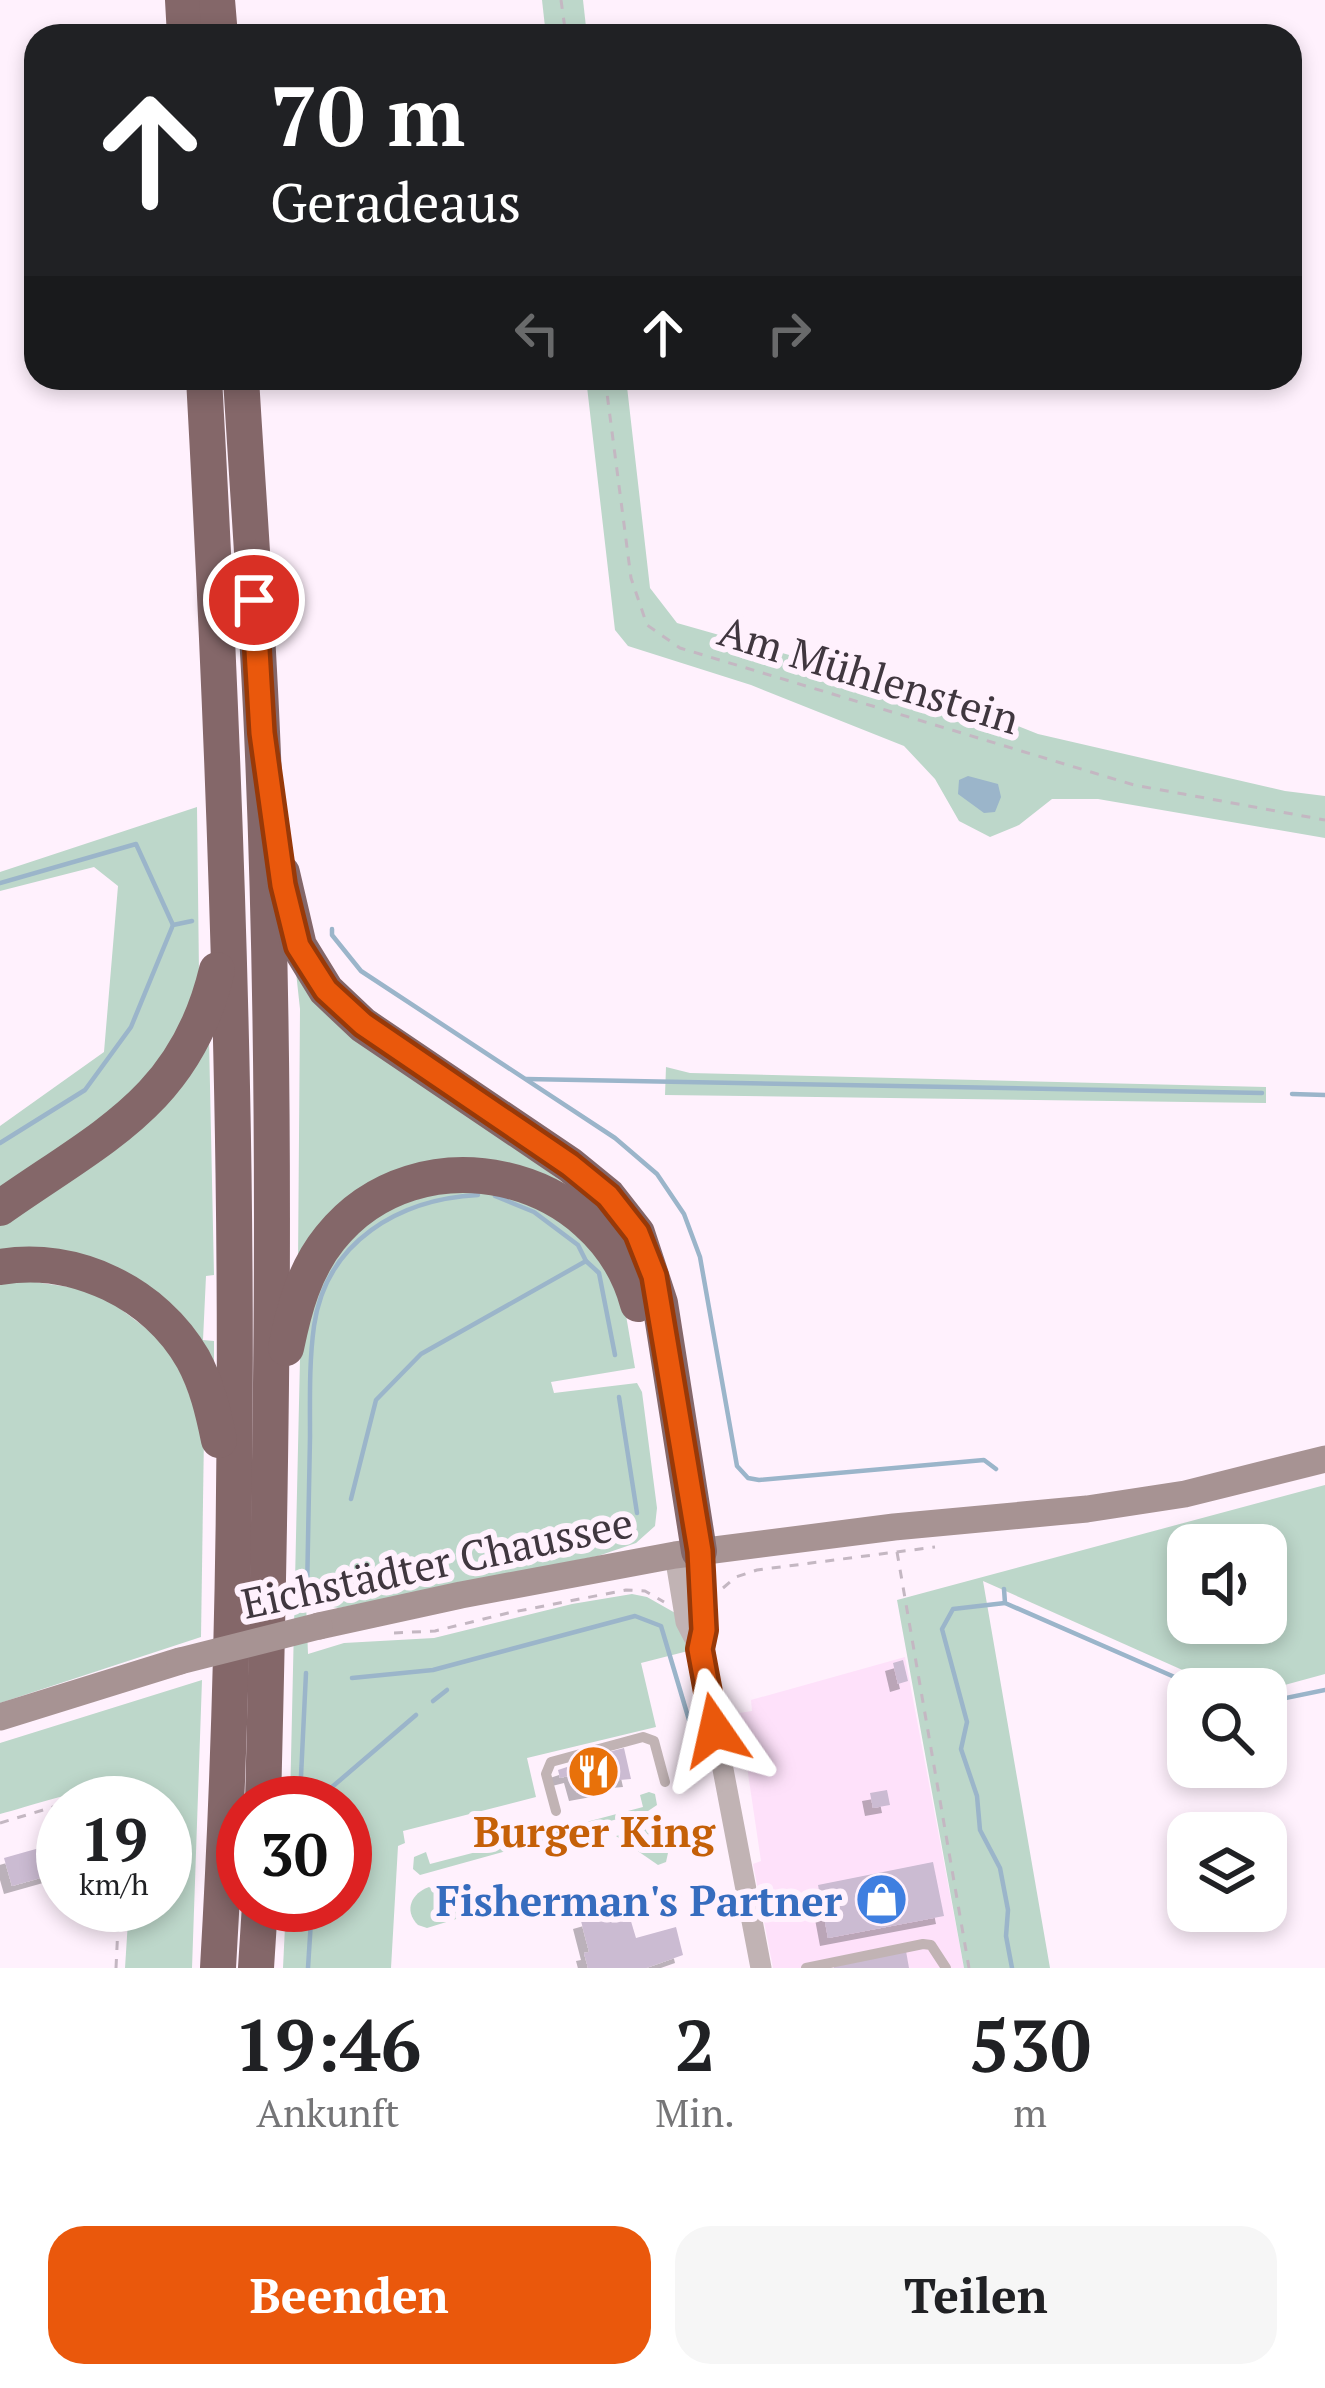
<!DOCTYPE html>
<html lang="de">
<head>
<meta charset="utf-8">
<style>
	:root { --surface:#fff; --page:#f6f6f6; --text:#202124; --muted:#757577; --accent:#ea580c }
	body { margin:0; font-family:"PT Serif",serif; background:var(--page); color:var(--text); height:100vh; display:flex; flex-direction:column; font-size:45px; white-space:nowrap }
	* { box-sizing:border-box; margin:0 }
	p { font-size:39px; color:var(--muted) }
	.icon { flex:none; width:66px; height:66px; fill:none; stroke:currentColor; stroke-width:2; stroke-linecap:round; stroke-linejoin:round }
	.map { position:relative; height:1968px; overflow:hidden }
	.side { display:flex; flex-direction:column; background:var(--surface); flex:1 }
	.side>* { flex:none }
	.hud { position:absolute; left:24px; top:24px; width:1278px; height:366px; border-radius:36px; box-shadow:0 6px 18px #0003; background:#202124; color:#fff; overflow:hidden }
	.buttons { position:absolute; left:1167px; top:1524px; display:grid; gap:24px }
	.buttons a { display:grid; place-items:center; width:120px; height:120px; border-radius:24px; background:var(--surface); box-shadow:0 6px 18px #0003; font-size:60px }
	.speed { position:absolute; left:36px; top:1776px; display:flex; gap:24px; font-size:60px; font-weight:700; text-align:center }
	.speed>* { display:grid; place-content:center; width:156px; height:156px; border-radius:50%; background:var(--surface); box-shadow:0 6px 18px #0003; line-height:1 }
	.speed small { font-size:30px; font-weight:400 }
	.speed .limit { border:18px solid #d22; background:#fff; color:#111 }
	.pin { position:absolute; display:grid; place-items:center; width:102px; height:102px; color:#fff; margin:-51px; border:6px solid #fff; border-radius:50%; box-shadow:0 3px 12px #0007 }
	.me { position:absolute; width:132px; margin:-66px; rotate:349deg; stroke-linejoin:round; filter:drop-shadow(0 0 9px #0008) }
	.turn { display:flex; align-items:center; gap:42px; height:252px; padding:0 48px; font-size:54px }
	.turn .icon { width:156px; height:156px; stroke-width:2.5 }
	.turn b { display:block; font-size:84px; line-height:102px }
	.lanes { display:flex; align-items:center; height:114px; padding:0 48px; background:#0003; justify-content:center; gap:60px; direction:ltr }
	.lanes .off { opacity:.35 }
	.eta { display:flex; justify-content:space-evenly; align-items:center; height:204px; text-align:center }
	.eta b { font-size:72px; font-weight:800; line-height:84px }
	.primary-button { display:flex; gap:24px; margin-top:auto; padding:24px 48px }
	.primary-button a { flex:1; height:138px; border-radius:36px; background:var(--accent); color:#fff; font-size:48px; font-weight:800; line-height:138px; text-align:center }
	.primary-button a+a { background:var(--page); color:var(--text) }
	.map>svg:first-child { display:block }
	.built { fill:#fee1fa }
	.green { fill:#bdd7ca; fill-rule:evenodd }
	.water { fill:#9bb5ca }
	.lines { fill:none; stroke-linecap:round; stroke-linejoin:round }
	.stream { stroke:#9bb5ca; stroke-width:4.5 }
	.building { fill:#cbbbd2; filter:url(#shadow) }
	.path { stroke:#c4b7c2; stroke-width:3; stroke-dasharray:9 9; stroke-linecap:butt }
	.lane { stroke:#c1b3b4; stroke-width:10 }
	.street { stroke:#c1b3b4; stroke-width:21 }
	.secondary { stroke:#a79393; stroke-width:27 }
	.highway { stroke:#846769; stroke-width:36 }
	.secondary-bridge { stroke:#a79393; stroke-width:27 }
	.route-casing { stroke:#983908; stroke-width:30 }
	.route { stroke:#ea580c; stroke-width:21 }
	.labels { text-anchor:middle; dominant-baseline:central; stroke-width:12; stroke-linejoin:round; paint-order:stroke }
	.street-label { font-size:42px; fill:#40373f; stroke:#fff1fd }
	.food-label { font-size:42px; font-weight:bold; fill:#c56008; stroke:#fff1fd }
	.shop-label { font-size:42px; font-weight:bold; fill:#366cbe; stroke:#fff1fd; text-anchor:end }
</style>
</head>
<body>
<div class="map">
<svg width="1325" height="1968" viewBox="0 0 1325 1968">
	<defs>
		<filter id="shadow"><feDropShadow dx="-8" dy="8" stdDeviation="0" flood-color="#0004"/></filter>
	</defs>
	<rect width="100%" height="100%" fill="#fff1fd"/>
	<!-- built -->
	<path class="built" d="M905,1657L964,1968H773L753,1864L761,1861L739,1713L752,1711L751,1700Z"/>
	<!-- green -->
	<g class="green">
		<path d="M542,0H583L587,36H546Z"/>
		<path d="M586,378H626L650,588L677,623L965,705L1038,734L1285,791L1325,796V838L1098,799H1052L1019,825L990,837L959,821L935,779L904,746L751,685L628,646L615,630Z"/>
		<path d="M197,807L199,974L187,1024L150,1086L0,1195V1126L104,1052L118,886L94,867L0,891V872Z"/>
		<path d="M295,963L500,1136L599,1209L469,1161L298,1265L300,1009Z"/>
		<path d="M209,1039L214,1275L206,1276L203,1340L214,1341V1370L180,1322L0,1256V1222Z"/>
		<path d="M666,1067L690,1073L1266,1087V1103L665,1095Z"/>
		<path d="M465,1184L566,1216L621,1286L635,1368L551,1382L554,1393L637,1383L642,1392L657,1508L655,1526L636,1543L598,1556L339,1608L306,1603L308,1654L344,1643L434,1638L572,1604L632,1594L647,1597L677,1614L688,1651L641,1663L656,1727L527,1758L536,1797L403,1831L405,1843L398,1846L391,1968H283L286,1905H345V1803H290L300,1359L305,1323L319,1275L377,1212Z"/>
		<path d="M7,1278L97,1291L172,1348L204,1434L201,1637L0,1703V1279Z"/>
		<path d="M1325,1485V1674L1266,1690L1225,1689L983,1581L1050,1968H964L897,1600ZM1188,1545H1266V1623H1188Z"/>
		<path d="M202,1680L192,1968H125L129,1905H165V1803H135V1795C103,1778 36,1805 0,1814V1743Z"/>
		<path d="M649,1792L655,1794L657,1805L648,1811L557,1835L556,1830L643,1807L640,1795Z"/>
		<path d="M651,1828L663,1832L670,1844L666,1862L658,1865L616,1836Z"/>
		<path d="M542,1835L543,1841L420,1875L413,1869L414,1857L426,1852L430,1864Z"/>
		<path d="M429,1887L469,1915L427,1928L418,1925C403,1910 412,1893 429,1887Z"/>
	</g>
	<!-- water -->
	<path class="water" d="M968,776L998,784L1001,797L995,812L984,813L958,794L959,780Z"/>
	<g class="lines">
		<!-- stream -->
		<g class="stream">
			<path d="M0,883L136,844L173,925"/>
			<path d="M332,929V935L361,971L615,1138L657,1174L684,1214L700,1257L737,1466L748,1478L759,1480L984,1460L996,1469"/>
			<path d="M526,1079L1262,1093"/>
			<path d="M1292,1094L1325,1095"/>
			<path d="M0,1143L85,1090L131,1027L173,925L192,921"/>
			<path d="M495,1196L534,1212L578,1245L586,1261L599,1273L615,1355"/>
			<path d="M619,1397L637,1513"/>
			<path d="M351,1499L376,1400L421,1354L586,1261"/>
			<path d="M1004,1589L1005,1603L1202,1689"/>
			<path d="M307,1593C308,1541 309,1489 310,1437C310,1400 309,1362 314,1326C326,1241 400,1199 478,1195"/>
			<path d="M1005,1603L953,1609L942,1629L967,1722L961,1749L977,1796L980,1830L1000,1868L1008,1910L1006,1936L1012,1968"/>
			<path d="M306,1673L300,1797L318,1799V1803"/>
			<path d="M352,1678L433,1670L635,1616L661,1626L692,1730"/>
			<path d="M433,1701L447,1690"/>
			<path d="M1266,1702L1325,1690"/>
			<path d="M318,1799L416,1715"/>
			<path d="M308,1968L312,1905"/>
		</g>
	</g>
	<!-- building -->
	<g class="building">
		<path d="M903,1660L908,1681L898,1684L893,1663Z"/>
		<path d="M624,1748L631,1779L608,1781L610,1787L577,1793L572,1775L560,1778L558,1770L570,1766L569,1762Z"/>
		<path d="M887,1790L890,1805L873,1808L870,1793Z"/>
		<path d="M50,1845L58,1873L12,1886L4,1858Z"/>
		<path d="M933,1862L944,1916L828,1938L818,1885Z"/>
		<path d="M627,1908L636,1938L676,1927L683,1955L646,1968H588L584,1953L589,1952L581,1921Z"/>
		<path d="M906,1951L909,1968H834V1966Z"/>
	</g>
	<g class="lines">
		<!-- path -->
		<g class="path">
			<path d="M561,0L566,36"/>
			<path d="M605,378L631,578L647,625L680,648L1134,785L1325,820"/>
			<path d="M897,1552L969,1968"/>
			<path d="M723,1588L736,1577L757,1570L935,1547"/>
			<path d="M394,1633L435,1631L508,1613L626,1590L645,1591L664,1602"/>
			<path d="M66,1803L83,1798L109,1803"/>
			<path d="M0,1823L63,1804"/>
			<path d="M116,1968L119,1905"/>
		</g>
		<!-- lane -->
		<g class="lane">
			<path d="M556,1811L546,1774L551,1762L643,1737L654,1741L665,1782"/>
			<path d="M806,1968L923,1944L931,1945L946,1968"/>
		</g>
		<!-- street -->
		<g class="street">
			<path d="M699,1551L704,1630L700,1649"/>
			<path d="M675,1555L686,1622L700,1649L761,1968"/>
		</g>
		<!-- secondary -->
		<g class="secondary">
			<path d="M319,1626L461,1595L675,1555L894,1527L1087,1509L1185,1494L1325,1459"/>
			<path d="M0,1717L180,1661"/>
		</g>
		<!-- highway -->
		<g class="highway">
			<path d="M183,0L185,36"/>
			<path d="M217,0L220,36"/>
			<path d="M204,378C233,907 249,1438 218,1968"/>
			<path d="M241,378C248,496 257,614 262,732C278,1088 272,1446 263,1803"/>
			<path d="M282,873L299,946L326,990L363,1025L570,1165L608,1196L637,1233L660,1303L699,1551"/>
			<path d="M0,1208C102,1136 186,1101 217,970"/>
			<path d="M0,1267C75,1254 155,1293 193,1359C207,1385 213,1411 219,1440"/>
			<path d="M286,1348C294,1309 304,1270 330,1238C418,1128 602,1170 638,1304"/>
			<path d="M256,1968L260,1905"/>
		</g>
		<!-- secondary-bridge -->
		<path class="secondary-bridge" d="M180,1661L319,1626"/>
	</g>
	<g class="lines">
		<defs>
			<path id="route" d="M254,600L262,733L283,885L298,946L326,990L363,1024L570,1165L608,1196L637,1233L654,1276L700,1551L704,1630L700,1649L715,1730"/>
		</defs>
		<!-- route casing -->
		<use href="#route" class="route-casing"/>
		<!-- route -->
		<use href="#route" class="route"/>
	</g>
	<!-- icons -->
	<defs>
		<symbol id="restaurant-disc" viewBox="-11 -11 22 22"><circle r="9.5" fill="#e8710a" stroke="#fff1fd"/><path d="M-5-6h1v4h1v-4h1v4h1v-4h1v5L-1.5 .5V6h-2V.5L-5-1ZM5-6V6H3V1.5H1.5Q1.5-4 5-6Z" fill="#fff"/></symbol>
		<symbol id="shop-disc" viewBox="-11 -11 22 22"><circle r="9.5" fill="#3f7fe0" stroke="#fff1fd"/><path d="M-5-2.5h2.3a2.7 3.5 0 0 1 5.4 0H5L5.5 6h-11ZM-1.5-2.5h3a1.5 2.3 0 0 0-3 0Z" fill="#fff"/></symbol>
	</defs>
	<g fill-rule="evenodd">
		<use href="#restaurant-disc" x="564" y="1742" width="59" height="59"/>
		<use href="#shop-disc" x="852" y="1870" width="59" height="59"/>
	</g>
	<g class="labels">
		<!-- street labels -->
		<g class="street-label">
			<text transform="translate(869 674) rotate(17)">Am Mühlenstein</text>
			<text transform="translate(437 1562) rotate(-12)">Eichstädter Chaussee</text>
		</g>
		<!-- food labels -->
		<g class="food-label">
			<text x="594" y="1831">Burger King</text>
		</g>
		<!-- shop labels -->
		<g class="shop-label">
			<text x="842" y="1900">Fisherman's Partner</text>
		</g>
	</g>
</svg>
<div class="buttons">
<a><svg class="icon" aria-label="sound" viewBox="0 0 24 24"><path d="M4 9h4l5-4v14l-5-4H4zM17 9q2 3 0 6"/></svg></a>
<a><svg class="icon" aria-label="search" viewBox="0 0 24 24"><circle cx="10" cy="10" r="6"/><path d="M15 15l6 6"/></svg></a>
<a><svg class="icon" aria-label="layers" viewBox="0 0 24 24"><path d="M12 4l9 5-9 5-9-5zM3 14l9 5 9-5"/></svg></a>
</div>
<div class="speed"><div>19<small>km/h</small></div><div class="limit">30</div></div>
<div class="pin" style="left:254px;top:600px;background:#d93025"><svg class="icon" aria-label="arrive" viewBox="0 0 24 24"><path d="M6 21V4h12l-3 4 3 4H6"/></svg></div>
<svg class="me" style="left:715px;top:1730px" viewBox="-20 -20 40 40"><path d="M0-17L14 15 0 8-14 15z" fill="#ea580c" stroke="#fff" stroke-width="4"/></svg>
<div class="hud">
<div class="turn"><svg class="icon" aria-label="ahead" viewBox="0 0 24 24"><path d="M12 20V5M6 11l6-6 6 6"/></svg><div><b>70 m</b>Geradeaus</div></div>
<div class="lanes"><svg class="icon off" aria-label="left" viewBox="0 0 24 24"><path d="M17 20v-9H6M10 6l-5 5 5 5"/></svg><svg class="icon" aria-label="ahead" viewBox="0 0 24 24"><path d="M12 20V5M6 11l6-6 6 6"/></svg><svg class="icon off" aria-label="right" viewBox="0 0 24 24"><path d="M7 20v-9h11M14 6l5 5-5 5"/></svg></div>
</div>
</div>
<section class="side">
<div class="eta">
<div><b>19:46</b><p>Ankunft</p></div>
<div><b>2</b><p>Min.</p></div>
<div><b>530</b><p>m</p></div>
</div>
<div class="primary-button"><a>Beenden</a><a>Teilen</a></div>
</section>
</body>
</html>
